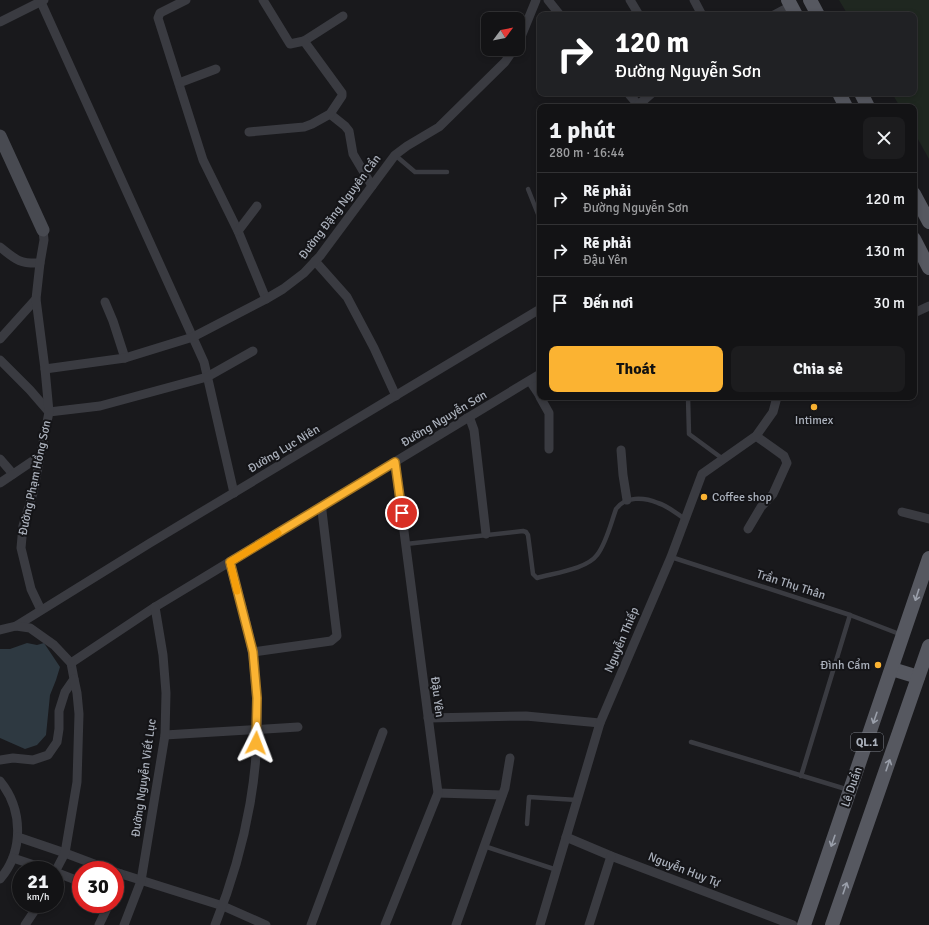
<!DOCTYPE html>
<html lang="vi">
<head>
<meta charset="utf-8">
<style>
	:root { --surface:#131315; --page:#1c1c1e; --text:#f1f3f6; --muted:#9d9ea0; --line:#323234; --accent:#fbb332 }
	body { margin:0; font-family:Signika,sans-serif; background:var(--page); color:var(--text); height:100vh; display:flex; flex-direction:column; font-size:15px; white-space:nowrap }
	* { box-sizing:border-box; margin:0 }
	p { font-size:13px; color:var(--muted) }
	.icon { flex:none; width:22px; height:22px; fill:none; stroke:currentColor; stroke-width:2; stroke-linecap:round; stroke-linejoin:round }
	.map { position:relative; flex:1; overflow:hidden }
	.details { position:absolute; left:537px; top:104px; width:380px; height:296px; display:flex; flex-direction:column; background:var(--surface); border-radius:8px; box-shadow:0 2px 6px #0003,0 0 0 1px var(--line) }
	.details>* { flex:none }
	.top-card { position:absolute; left:537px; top:12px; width:380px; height:84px; border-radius:8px; box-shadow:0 2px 6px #0003,0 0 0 1px var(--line); background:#202124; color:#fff; overflow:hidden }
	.needle { width:26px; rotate:58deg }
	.controls { position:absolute; left:481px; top:12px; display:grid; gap:8px }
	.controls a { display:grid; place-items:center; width:44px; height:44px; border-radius:8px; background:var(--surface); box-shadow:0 2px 6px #0003,0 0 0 1px var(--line); font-size:20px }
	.speed { position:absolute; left:12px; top:861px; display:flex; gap:8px; font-size:20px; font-weight:700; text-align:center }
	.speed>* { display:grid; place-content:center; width:52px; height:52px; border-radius:50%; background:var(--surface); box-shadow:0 2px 6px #0003,0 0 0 1px var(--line); line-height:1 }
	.speed small { font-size:10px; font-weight:400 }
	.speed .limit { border:6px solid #d22; background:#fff; color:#111 }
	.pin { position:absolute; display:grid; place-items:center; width:34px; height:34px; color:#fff; margin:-17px; border:2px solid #fff; border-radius:50%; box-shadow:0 1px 4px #0007 }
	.me { position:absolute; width:44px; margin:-22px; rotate:3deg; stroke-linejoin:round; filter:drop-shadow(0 0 3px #0008) }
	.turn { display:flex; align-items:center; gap:14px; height:84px; padding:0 12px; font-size:18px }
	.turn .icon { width:52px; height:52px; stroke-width:2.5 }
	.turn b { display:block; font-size:28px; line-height:34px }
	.round { display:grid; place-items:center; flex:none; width:42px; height:42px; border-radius:8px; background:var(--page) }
	.overview { display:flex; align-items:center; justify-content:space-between; height:68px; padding:0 12px }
	h1 { font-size:24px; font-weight:800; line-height:30px }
	.button { display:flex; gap:8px; margin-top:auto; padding:8px 12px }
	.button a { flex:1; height:46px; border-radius:8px; background:var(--accent); color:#111; font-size:16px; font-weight:800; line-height:46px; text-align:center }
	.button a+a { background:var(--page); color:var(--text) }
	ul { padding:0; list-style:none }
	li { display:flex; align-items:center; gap:12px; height:52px; padding:0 12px; border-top:1px solid var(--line) }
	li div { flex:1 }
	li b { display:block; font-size:15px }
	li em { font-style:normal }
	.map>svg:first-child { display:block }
	.green { fill:#1f2720 }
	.water { fill:#2e3941 }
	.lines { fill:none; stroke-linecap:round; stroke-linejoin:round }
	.lane { stroke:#3a3b41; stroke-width:4.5 }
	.street { stroke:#3a3b41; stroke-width:9 }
	.secondary { stroke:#484a51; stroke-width:13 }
	.primary { stroke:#565860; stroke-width:14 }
	.oneway { stroke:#9a9faa }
	.route-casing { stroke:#a37420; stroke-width:10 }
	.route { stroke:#fbb332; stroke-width:7 }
	.slow { stroke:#f59e0b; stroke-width:7 }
	.poi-dot { fill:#fbb332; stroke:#141417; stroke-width:1.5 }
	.labels { text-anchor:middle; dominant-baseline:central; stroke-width:4; stroke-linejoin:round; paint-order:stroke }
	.shield { fill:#141417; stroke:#7e828a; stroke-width:1 }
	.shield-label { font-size:11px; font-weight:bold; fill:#abb1bc }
	.street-label { font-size:12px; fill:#abb1bc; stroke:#141417 }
	.poi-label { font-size:12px; fill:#abb1bc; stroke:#141417 }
</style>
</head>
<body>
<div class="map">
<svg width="929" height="925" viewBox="0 0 929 925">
	<rect width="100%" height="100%" fill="#19191c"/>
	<!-- green -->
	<path class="green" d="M839,0H929V159L914,132V107H900L892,93H914V15H848Z"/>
	<!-- water -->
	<path class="water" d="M27,643L37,645L44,643L60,667L56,680L50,695L46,735L37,745L25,749L0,738V649H10Z"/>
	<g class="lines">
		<!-- lane -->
		<g class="lane">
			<path d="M395,155L415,172H447"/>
			<path d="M528,189L540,219"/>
			<path d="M688,397L689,434L723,459"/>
			<path d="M406,544L523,531L526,532L528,535L533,574L537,578C554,573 587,569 597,555C606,544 611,523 616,509C625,496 644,497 658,503C668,506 677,514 685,519"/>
			<path d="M671,557L850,615L902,635"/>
			<path d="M691,742L849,790"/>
			<path d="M801,776L850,615"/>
			<path d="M527,824L529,797L577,800"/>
			<path d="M484,846L557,870"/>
		</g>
		<!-- street -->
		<g class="street">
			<path d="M40,0L204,362L234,493"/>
			<path d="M186,0L160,13L158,18L203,160L238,231L266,299"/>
			<path d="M548,0L560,15"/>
			<path d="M630,0L639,15"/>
			<path d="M694,0L702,15"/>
			<path d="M774,15L791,6"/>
			<path d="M0,22L44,0"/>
			<path d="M304,41L343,16"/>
			<path d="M518,44L536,0"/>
			<path d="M179,83L216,69"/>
			<path d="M628,93L640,107"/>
			<path d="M636,107L652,93"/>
			<path d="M330,114L345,126L349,131L353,154L372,186"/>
			<path d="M249,132L304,127L312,124L330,114L342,96V93L304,41L290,44L263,0"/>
			<path d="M238,231L257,206"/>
			<path d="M0,247C15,259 19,264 40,263"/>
			<path d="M315,261L347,297L374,348L396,396"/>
			<path d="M105,302L113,321L125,358"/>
			<path d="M914,313L929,306"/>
			<path d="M0,339L36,299"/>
			<path d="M0,360L30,390L49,412L100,406L207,377L253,351"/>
			<path d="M45,369L125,358L193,337L266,299L283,289L304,273L320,256L395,155L407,146L439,127L505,62L514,49"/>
			<path d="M530,381L540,396"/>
			<path d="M540,397L549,413V449"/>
			<path d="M467,418L470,419L474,430L486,534"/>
			<path d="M621,450L623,475L627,500"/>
			<path d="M0,459L13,474"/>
			<path d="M0,483L40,456"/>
			<path d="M902,512L929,519"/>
			<path d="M748,529L761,507L773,494L787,463L784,456L756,436"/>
			<path d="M41,610L31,589L21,548L23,526L33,493L49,412L45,369L36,299L40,263L44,240L43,230"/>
			<path d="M16,626L150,543L540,309"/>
			<path d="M0,630L16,626L30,628L54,645L71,663L74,679L65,692L59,711V729L57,742L48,755L33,760L13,758L0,760"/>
			<path d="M253,652L331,641L337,636L322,511V506"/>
			<path d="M71,663L155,607L540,374"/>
			<path d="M428,718L526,716L600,723"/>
			<path d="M165,735L298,727"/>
			<path d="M0,781C23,809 24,851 0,879"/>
			<path d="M438,793L502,795"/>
			<path d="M18,837L65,853L110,870"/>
			<path d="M566,837L611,856L793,925"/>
			<path d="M13,858L49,870"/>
			<path d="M55,872L65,853L77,782L79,714L77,693L74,679"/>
			<path d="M55,872L81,882"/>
			<path d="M115,872L223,906L266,925"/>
			<path d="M115,891L121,874"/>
			<path d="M25,925L39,904"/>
			<path d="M99,925L109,904"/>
			<path d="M124,925L141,881L165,735L166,693L163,655L155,607"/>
			<path d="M215,925C246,848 264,761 255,678C254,669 254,660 252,651C247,621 238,592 229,562"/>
			<path d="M311,925L383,732"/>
			<path d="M385,925L438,793L395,462"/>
			<path d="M456,925L505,788L510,758"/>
			<path d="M540,925L600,723L671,557L702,474L756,436L773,412L777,397"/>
			<path d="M589,925L611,856"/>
		</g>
		<!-- secondary -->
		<path class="secondary" d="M0,136L43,230"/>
		<!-- primary -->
		<g class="primary">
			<path d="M788,0L796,15"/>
			<path d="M810,0L818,15"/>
			<path d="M839,93L846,107"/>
			<path d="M861,93L868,107"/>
			<path d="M914,194L929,222"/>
			<path d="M914,239L929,268"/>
			<path d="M892,669L918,677"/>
			<path d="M804,925L929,558"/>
			<path d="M832,925L929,646"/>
		</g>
	</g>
	<!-- one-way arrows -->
	<defs><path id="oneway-shaft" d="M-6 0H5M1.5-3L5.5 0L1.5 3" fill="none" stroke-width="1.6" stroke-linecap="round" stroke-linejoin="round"/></defs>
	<g class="oneway">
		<use href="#oneway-shaft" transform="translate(917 595) rotate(108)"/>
		<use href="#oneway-shaft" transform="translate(875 718) rotate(109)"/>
		<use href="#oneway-shaft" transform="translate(888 765) rotate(-71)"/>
		<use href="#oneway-shaft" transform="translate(833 841) rotate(109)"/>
		<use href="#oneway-shaft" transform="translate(845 888) rotate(-71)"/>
	</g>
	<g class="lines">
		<defs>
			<path id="route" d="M256,743L257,698L253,652L230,562L395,462L402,513"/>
		</defs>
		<!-- route casing -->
		<use href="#route" class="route-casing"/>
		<!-- route -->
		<use href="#route" class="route"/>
		<!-- slow -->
		<path class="slow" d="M237,591L230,562L278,533"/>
	</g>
	<!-- markers -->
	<g class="poi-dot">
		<circle cx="814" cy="407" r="4"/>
		<circle cx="704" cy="497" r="4"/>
		<circle cx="878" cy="665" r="4"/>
	</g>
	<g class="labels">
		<!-- shield labels -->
		<rect class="shield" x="851" y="733" width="32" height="18" rx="3"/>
		<g class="shield-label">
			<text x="867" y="742">QL.1</text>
		</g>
		<!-- street labels -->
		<g class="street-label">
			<text transform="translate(340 207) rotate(-53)">Đường Đặng Nguyên Cẩn</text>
			<text transform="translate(444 419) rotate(-31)">Đường Nguyễn Sơn</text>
			<text transform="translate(284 449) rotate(-31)">Đường Lục Niên</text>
			<text transform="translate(35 478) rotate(-78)">Đường Phạm Hồng Sơn</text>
			<text transform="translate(791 585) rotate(18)">Trần Thụ Thân</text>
			<text transform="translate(622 640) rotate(-67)">Nguyễn Thiếp</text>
			<text transform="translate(437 697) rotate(83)">Đậu Yên</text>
			<text transform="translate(144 778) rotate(-82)">Đường Nguyễn Viết Lục</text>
			<text transform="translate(852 787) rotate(-71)">Lê Duẩn</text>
			<text transform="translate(684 870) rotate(21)">Nguyễn Huy Tự</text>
		</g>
		<!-- poi labels -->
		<g class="poi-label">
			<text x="814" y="420">Intimex</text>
			<text x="712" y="497" text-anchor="start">Coffee shop</text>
			<text x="870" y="665" text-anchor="end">Đình Cẩm</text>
		</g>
	</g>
</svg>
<div class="controls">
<a><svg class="needle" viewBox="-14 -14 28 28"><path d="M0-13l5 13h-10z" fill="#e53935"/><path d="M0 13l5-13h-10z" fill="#9d9ea0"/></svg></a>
</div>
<div class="speed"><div>21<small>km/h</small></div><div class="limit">30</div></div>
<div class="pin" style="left:402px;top:513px;background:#d93025"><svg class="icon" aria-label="arrive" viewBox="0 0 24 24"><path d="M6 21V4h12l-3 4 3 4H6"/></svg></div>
<svg class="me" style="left:256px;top:743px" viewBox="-20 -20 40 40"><path d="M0-17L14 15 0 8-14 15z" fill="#fbb332" stroke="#fff" stroke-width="4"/></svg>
<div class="top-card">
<div class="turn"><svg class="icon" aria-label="right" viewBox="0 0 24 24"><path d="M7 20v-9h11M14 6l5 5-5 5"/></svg><div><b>120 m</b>Đường Nguyễn Sơn</div></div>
</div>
<section class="details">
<div class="overview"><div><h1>1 phút</h1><p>280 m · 16:44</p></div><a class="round"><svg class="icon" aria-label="close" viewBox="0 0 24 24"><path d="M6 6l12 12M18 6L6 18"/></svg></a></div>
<ul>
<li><svg class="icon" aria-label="right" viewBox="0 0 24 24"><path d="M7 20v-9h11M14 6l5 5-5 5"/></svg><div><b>Rẽ phải</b><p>Đường Nguyễn Sơn</p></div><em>120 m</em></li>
<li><svg class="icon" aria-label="right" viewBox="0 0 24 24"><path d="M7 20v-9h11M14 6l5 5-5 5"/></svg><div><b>Rẽ phải</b><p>Đậu Yên</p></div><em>130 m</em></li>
<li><svg class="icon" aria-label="arrive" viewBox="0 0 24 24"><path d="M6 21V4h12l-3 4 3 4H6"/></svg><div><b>Đến nơi</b></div><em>30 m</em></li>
</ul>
<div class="button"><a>Thoát</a><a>Chia sẻ</a></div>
</section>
</div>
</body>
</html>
